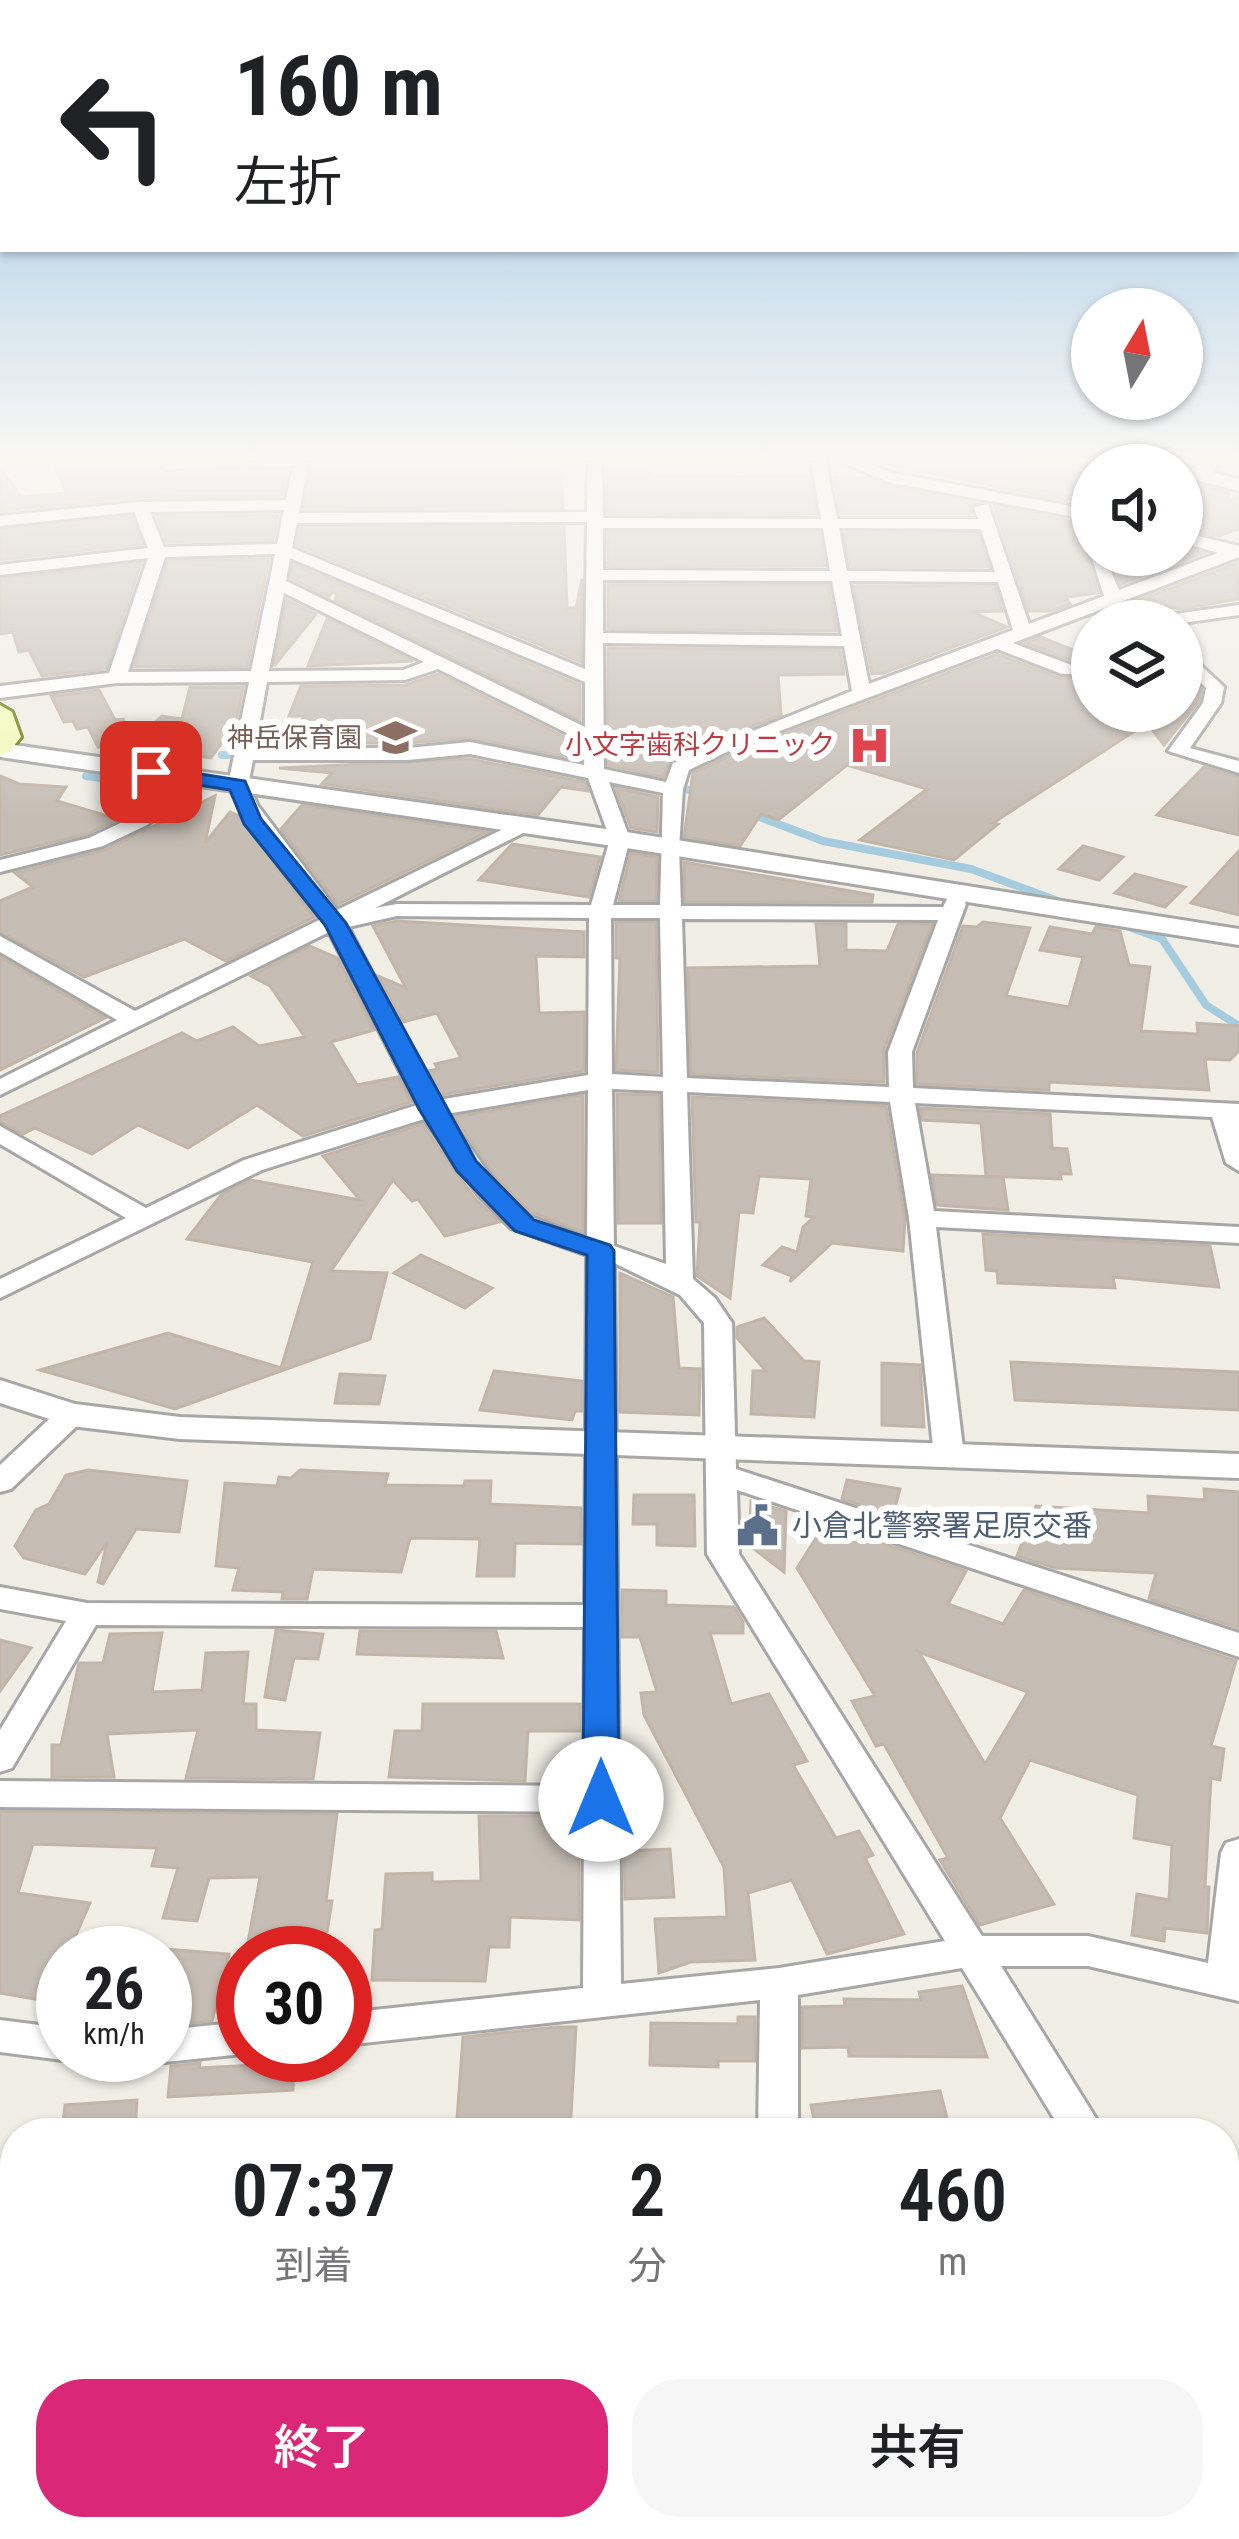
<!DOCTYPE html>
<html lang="ja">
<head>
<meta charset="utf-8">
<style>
	:root { --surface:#fff; --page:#f6f6f6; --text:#202124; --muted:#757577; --accent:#db2777 }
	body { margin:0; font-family:"Roboto Condensed","Noto Sans JP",sans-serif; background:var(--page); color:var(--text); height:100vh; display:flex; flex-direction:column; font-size:45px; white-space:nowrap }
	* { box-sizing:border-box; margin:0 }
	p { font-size:39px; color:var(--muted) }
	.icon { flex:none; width:66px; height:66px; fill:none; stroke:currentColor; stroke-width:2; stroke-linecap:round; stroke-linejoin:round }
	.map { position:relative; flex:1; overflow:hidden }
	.panel { position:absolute; left:0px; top:2118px; width:1239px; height:423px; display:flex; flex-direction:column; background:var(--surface); border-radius:48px 48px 0 0; box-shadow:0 3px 9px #0004 }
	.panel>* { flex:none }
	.banner { position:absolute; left:0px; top:0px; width:1239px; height:252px; box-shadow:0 3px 9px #0004; background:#fff; color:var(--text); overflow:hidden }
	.needle { width:78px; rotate:10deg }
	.fabs { position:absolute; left:1071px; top:288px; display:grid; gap:24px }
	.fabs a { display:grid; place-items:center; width:132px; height:132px; border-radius:50%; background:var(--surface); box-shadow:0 3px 9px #0004; font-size:60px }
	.speed { position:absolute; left:36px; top:1926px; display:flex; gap:24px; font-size:60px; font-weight:700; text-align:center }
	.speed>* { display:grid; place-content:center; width:156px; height:156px; border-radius:50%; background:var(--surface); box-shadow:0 3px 9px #0004; line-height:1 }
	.speed small { font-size:30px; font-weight:400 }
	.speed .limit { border:18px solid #d22; background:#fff; color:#111 }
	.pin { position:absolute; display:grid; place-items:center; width:102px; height:102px; color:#fff; margin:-51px; border-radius:24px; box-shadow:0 6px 18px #0006 }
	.me { position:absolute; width:132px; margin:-66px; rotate:0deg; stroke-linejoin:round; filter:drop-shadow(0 0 9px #0008) }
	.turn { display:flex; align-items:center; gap:42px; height:252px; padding:0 36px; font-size:54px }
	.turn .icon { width:156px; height:156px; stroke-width:2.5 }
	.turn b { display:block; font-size:84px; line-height:102px }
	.eta { display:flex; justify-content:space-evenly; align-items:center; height:204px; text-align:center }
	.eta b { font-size:72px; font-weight:600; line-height:84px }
	.cta { display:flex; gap:24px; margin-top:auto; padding:24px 36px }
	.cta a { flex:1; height:138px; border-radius:48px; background:var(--accent); color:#fff; font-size:48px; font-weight:600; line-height:138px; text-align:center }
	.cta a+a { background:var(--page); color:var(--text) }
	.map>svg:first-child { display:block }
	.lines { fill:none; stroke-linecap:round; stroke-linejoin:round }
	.stream-far1 { stroke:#a5cddf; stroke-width:8 }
	.stream { stroke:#a5cddf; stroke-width:14 }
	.building { fill:#c6beb5; stroke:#c3b6a8; stroke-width:3; fill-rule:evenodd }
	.minor-casing { stroke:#a7a7a7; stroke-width:6 }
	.tertiary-casing { stroke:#a7a7a7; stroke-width:6 }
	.secondary-casing { stroke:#647c02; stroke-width:6 }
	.minor { fill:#fff; fill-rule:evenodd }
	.tertiary { fill:#fff; fill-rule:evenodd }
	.secondary { fill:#f2fbb9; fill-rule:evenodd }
	.route { fill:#1a73e8; stroke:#114b97; stroke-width:3 }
	.labels { text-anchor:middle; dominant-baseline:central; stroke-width:12; stroke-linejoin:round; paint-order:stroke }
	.far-education-label { font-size:27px; fill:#785e54; stroke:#fff; text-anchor:end }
	.far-health-label { font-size:27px; fill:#be3a42; stroke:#fff; text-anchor:end }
	.service-label { font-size:30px; fill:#4e5e75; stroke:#fff; text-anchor:start }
</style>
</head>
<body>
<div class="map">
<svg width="1239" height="2539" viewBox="0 0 1239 2539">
	<rect width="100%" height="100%" fill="#f1eee6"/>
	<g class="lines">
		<!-- stream-far1 -->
		<g class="stream-far1">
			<path d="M222,755H243"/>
			<path d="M86,776L158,785"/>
			<path d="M641,777L700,793"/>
			<path d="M749,813L823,841L971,869L1066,904"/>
			<path d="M1121,924L1162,939L1206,1005L1239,1026"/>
		</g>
		<!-- stream -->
		<path class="stream" d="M559,2539L573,2526"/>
	</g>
	<!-- building -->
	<g class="building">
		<path d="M54,462H155L165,473L287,471L282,496L140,497L0,511V467L21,497L66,493Z"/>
		<path d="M324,462H561L563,508H304L311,468H322Z"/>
		<path d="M607,462H648L645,472L652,476L809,477L816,514H607Z"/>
		<path d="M876,462H1102L1092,465V472L1066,501Z"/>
		<path d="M834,477L867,478L887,486L974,502L972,514H841Z"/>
		<path d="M1198,485L1229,493L1227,502L1239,496V529L1219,536L1182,528V496Z"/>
		<path d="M994,506L1076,522L1090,548L1086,553L1098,593L1066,597L1070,604L1051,611H1029Z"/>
		<path d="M278,515L273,540L167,542L157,516Z"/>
		<path d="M131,517L142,544L0,560V530Z"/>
		<path d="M301,527H564L567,608H576L582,579L581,662L297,545Z"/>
		<path d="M608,532H819L825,566H608Z"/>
		<path d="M844,533H978L989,567H851Z"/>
		<path d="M1182,547L1204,553L1121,584L1110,557L1182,555Z"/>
		<path d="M269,559L247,667H134L168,561Z"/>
		<path d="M141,563L106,669L42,676L29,650L19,652L13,632L0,634V579Z"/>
		<path d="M1237,563L1238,599L1182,609L1134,602Z"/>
		<path d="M293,564L580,685V720L335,600L337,595L332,592L329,597L291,578Z"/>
		<path d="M608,585H828L837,631L608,629Z"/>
		<path d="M854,586H995L1002,611L972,612L1007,627L884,673L872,674Z"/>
		<path d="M287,600L316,614L274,666Z"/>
		<path d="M327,619L413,661L308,666Z"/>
		<path d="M1040,637L1092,657V711H1126L1142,717L1137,711H1182V670L1201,689L1199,701L1164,745L1147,723L993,823L998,824L954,860L860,840L927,789L847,765L778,820L761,814L740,846L684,837L693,773L737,752L997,654L1060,678L1077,677L1076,662L1026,643Z"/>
		<path d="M608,648L840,650L844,674L778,675L781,715L671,759L663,777L608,765Z"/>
		<path d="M438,674L580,745V760L471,738L408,743H283L305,716H289L301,686L405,685Z"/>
		<path d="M190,687H243L236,723L211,758L128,746L133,742L98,747L88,727L77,729L73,721L64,722L51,696L99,690L115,720L123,719L134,741L162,716L182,719Z"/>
		<path d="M470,759L585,782L588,791L561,787L538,815L322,784L332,773L279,768Z"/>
		<path d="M1204,767L1239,777V835L1157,815Z"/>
		<path d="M0,776L19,784L66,787L57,801L118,819L87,834L0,855Z"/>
		<path d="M616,788L658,797L657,832L631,828Z"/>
		<path d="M215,796L205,843L230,812L239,816L314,917L226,961L184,939L84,977L0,932V901L33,887L15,873L105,850Z"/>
		<path d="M302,805L487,832L338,904L281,829Z"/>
		<path d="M512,844L600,857L589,897L479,880Z"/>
		<path d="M1083,846L1123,857L1099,880L1059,869Z"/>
		<path d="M1239,851V915L1191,903Z"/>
		<path d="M631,853L657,857L656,901H619Z"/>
		<path d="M684,862L873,895L872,902H685Z"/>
		<path d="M1135,874L1185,887L1165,907L1115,893Z"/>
		<path d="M397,921L584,932V957L536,956L539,1013L584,1012V1071L440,1095L428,1071L438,1069L435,1064L461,1058L437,1013L403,1022L378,976L406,988L373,926Z"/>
		<path d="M616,922H656L658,1072L616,1070L620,958H616Z"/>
		<path d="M983,922L1030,928L1006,996L1069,1007L1083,957L1040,950L1050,927L1092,934L1096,927L1120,931L1129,965L1150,967L1141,1031L1198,1034L1197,1023L1239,1026V1051L1230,1060L1205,1059L1209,1090L1049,1082V1090L917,1084V1053L963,926L977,927Z"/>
		<path d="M816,924H846V950L887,951L898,924H932L884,1050V1082L691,1074L688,968L820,966Z"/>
		<path d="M310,946L337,958L374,1030L331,1042L357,1085L398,1077L411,1102L303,1136L257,1105L188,1148L138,1125L92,1154L35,1128L23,1134L0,1122V1116L182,1033L197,1041L233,1027L259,1046L305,1037L270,986L251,976Z"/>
		<path d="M0,957L105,1018L0,1070Z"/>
		<path d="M617,1094L659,1095L661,1223H618Z"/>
		<path d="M583,1095V1232L531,1212L501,1183L454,1117Z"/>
		<path d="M692,1097L886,1106L905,1219L903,1251L832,1243L790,1282L792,1276L763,1265L782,1247L797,1252L803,1227L814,1217L806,1216L811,1179L759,1176L753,1213L739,1212L730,1298L697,1276L700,1222H696Z"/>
		<path d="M920,1108L1050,1114L1052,1148L1067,1149L1071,1174H1060L1061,1179L986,1176L981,1123L922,1120Z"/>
		<path d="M422,1124L476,1200L499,1222L445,1236L418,1199L412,1201L393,1180L331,1271L387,1273L370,1339L175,1409L40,1370L168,1333L281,1368L313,1262L187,1239L221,1195L251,1180L360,1200L323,1156Z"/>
		<path d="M932,1175L1003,1177L1008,1210L937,1205Z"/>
		<path d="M983,1234L1210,1246L1219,1287L1113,1277L1115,1288L998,1283L997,1271L986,1270Z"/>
		<path d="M421,1255L492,1288L465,1308L394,1273Z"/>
		<path d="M620,1273L673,1297L679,1368L700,1369L699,1415L620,1412Z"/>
		<path d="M764,1318L804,1361L819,1362L814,1417L751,1414L753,1371H766L737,1338V1327Z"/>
		<path d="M1011,1362L1239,1372V1410L1015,1400Z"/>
		<path d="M882,1363L920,1365L924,1427L882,1425Z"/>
		<path d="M494,1371L582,1381V1411H575L572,1420L480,1410Z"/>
		<path d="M340,1374L385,1376L379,1404L335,1403Z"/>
		<path d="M88,1470L187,1481L179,1532L136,1529L103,1584L98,1582L107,1542L85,1574L24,1558L15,1546L36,1510L49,1504L66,1475Z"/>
		<path d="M300,1470L388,1474L385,1485L464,1486L465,1481H491L490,1504L581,1508V1544L515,1543L514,1576H477L480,1539L410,1538L401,1572L313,1569L307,1599H282L283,1592L233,1590L239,1568L216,1566L225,1483L277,1486L279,1477L291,1478Z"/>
		<path d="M847,1480L900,1489L893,1515L842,1499Z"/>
		<path d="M1204,1489L1239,1492V1628L1149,1599L1156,1573L1055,1568L1017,1556L1036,1506L1149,1513L1148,1496L1205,1500Z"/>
		<path d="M634,1495H694L695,1546L657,1545V1524H633Z"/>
		<path d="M751,1501L786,1511L784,1572L749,1545Z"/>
		<path d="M825,1524L966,1571L948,1604L1003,1624L1024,1590L1236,1661L1211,1746L1224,1749L1220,1780L1211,1778L1205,1887H1209L1207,1933L1165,1928L1164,1941L1132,1935L1137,1894L1169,1900L1172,1845L1134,1838L1138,1795L1030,1760L1000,1818L1054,1904L980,1925L940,1860L948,1858L884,1744L876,1746L852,1701L875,1696L797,1568ZM919,1652L1028,1692L985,1764Z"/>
		<path d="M622,1590L666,1591V1605L734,1607L743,1622V1633H710L731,1704L769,1694L807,1761L793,1765L836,1838L859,1831L873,1855L865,1858L904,1934L827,1954L792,1880L748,1893L755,1960L691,1962L659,1973L655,1919L727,1917L724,1867L644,1715L641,1693L657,1692L640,1637H622Z"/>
		<path d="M276,1630L323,1634L318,1659L294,1658L285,1700L265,1697Z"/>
		<path d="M360,1631H496L503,1658L357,1654Z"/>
		<path d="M162,1633L152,1692L202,1690L206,1653L248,1652L243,1704H256V1730L320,1733L313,1779L186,1778L198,1730L107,1734L114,1777H52V1745H61L79,1663H103L110,1634Z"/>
		<path d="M0,1640L31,1648L0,1691Z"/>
		<path d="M423,1704H580V1731H528L525,1781L389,1777L395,1731H422Z"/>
		<path d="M0,1811L337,1814L326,1901H332L327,1932H302L298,1953H246L260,1877L209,1878L197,1921L163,1918L178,1868L152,1866L157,1848L33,1844L18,1893L90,1903L68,1953H63V2004L0,1993Z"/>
		<path d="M479,1816H579V1920L510,1917L509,1947H489L485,1981L372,1980L375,1930L382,1929L386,1874L432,1873V1882L481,1881Z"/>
		<path d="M670,1849L674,1897L625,1899L624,1851Z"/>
		<path d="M165,1949L229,1954L212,2021L165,2025Z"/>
		<path d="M962,1986L987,2057L849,2056L848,2047L802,2048V2007L845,2006L844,1999L921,2000L919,1992Z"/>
		<path d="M738,2017H755V2061H718V2067L650,2065L651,2023L738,2024Z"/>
		<path d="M556,2027H576L570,2133H456L463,2037Z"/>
		<path d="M200,2063L199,2068L294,2063L293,2090L168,2097L171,2066Z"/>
		<path d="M940,2091L951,2133H817L811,2105Z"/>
		<path d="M137,2100L135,2133H62L65,2105Z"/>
	</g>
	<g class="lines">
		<defs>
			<g id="minor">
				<path d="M159,462H308L299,513L587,512L588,462H602L603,518L821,519L811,462H826L837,519H978L974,507L988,504L1029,624L1104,596L1090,552L1104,555L1119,590L1218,553L1182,542V532L1239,546V557L1013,643L1074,666V674H1062L997,649L735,748L689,770L683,789L679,848L681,906L943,907L947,899H963L966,904L912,1052L913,1088L1239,1104V1171L1226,1163L1212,1117L915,1103L934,1211L1239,1227V1243L936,1227L964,1456L949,1466L934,1456L909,1218L890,1102L687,1092L693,1279L715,1298L732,1323L736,1469L1239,1633V1657L737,1490L739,1554L982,1936H1088L1208,1963L1221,1853L1226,1843L1239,1839V2001L1088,1966H1001L1105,2133H1063L962,1968L798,1995V2133H758L760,2000L345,2045V2013L583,1988L584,1812L0,1807V1781L584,1786L585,1627L96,1625L12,1768L0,1772V1730L66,1621L0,1609V1587L87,1603L585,1605L587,1255L511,1228L480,1197L424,1119L262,1170L0,1298V1279L126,1218L0,1144V1126L146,1208L244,1160L417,1105L329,932L0,1095V1079L117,1020L0,952V936L135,1011L321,919L252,830L228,785L249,682L117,683L0,698V686L109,673L148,558L0,575V565L148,548L134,512L0,526V516L140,502L286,500L293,466L165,469ZM284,510L277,544L164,547L150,512ZM587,522L585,669L292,548L297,523ZM603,528H823L830,571L603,570ZM839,528L981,529L995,572L847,571ZM275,554L251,671L128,672L165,557ZM290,558L585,682V727L286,581ZM603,580L832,581L842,636L603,633ZM849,581L998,582L1013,630L869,684ZM284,593L424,662L403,670L269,671ZM603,643L844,646L852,691L673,763L666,782L604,769ZM438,669L585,742L584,765L470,742L408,748H255L267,682L405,680ZM470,754L588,778L610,839L591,905L397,904L375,908L529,830L532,826L522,820L337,910L258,806L248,785L253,760H408ZM609,782L663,793L660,905H613L630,839ZM397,916L589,918L588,1075L438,1100L348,927ZM611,918H660L663,1077L612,1074ZM682,919L938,920L888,1052L889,1087L687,1078ZM612,1089L663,1091L666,1264L614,1246ZM588,1090L587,1238L529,1216L498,1186L446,1114ZM614,1263L680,1295L704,1323L707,1554L945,1941L779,1968L621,1984Z"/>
				<path d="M842,462H863L892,473L1092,510V520L888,482Z"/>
				<path d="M1140,462H1165L1167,465H1142Z"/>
				<path d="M1182,466L1209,473L1212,476L1204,481L1182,476Z"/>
				<path d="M1239,605V615L1182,623L1152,621L1161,616Z"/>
				<path d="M1182,648L1224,687L1221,703L1190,748L1239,761V773L1168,751L1203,703L1206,688L1182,663Z"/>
				<path d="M193,772L200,774V782L147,825L103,846L0,872V860L89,838L133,817Z"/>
				<path d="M71,1406L81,1408L86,1415L81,1422L11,1489L0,1492V1465L61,1408Z"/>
				<path d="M0,2020L63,2028V2055H77L63,2060L0,2052Z"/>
				<path d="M243,2022V2054L165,2062L150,2055H165V2030Z"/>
				<path d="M1224,2342L1239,2347V2408L1224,2402Z"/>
				<path d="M15,2482V2526H25L0,2539V2488Z"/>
				<path d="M751,2526H797L796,2539H750Z"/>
			</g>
			<g id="tertiary">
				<path d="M1199,462H1217L1214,473L1239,479V491L1197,480Z"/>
				<path d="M0,743L620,831L1239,929V945L620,847L0,757Z"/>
				<path d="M0,1380L75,1404L180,1417L1239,1454V1478L180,1439L71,1426L0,1403Z"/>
			</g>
			<path id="secondary" d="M0,705L12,712L21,737L9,752L0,755Z"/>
		</defs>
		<!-- minor casing -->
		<use href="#minor" class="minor-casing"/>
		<!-- tertiary casing -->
		<use href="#tertiary" class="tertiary-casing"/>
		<!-- secondary casing -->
		<use href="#secondary" class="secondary-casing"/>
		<!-- minor -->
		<use href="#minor" class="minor"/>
		<!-- tertiary -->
		<use href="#tertiary" class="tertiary"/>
		<!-- secondary -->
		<use href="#secondary" class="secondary"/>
	</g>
	<!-- sky -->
	<linearGradient id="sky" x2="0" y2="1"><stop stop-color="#8dbee4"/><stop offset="0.56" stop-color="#f9f7f4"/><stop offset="1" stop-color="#f9f7f4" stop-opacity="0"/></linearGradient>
	<rect width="1239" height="818" fill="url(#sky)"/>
	<!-- route -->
	<path class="route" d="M151,766L245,781L261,819L346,923L476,1161L534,1220L610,1245L614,1251L619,1799L613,1809L601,1813L588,1809L583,1799L587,1255L515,1231L457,1171L419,1109L325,925L244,824L230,790L144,776L141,772Z"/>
	<!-- icons -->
	<defs>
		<symbol id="school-bare" viewBox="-9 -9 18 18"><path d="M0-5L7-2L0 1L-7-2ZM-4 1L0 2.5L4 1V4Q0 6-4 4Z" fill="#8d6e63" stroke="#fff" stroke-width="2.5" paint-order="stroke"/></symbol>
		<symbol id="hospital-bare" viewBox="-9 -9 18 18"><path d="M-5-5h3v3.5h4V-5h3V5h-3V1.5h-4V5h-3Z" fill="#e0444e" stroke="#fff" stroke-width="2.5" paint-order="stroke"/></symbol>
		<symbol id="civic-bare" viewBox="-9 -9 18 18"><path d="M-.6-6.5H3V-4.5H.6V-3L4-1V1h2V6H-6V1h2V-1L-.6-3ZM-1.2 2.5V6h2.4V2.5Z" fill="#5c6f8a" stroke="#fff" stroke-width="2.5" paint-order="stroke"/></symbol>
	</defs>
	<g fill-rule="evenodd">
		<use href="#school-bare" x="366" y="708" width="59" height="59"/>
		<use href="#hospital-bare" x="840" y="716" width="59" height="59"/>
		<use href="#civic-bare" x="728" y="1496" width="59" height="59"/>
	</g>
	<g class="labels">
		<!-- far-education labels -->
		<g class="far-education-label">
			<text x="362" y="738">神岳保育園</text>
		</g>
		<!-- far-health labels -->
		<g class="far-health-label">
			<text x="835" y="745">小文字歯科クリニック</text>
		</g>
		<!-- service labels -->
		<g class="service-label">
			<text x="792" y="1525">小倉北警察署足原交番</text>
		</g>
	</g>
</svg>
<div class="fabs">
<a><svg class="needle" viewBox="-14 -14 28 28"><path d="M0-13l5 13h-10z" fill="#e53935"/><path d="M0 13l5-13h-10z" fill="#757577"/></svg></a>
<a><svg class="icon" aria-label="sound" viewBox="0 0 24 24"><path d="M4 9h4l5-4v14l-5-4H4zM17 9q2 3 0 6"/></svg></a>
<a><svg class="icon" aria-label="layers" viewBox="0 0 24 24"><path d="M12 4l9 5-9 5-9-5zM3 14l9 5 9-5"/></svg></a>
</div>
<div class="speed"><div>26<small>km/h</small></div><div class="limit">30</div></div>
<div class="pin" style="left:151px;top:772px;background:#d93025"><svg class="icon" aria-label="arrive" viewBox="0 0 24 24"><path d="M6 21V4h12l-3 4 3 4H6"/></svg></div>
<svg class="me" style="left:601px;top:1799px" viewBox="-20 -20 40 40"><circle r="19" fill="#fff"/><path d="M0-13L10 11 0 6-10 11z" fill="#1a73e8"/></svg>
<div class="banner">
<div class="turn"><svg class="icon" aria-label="left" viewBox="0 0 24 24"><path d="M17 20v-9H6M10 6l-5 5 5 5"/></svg><div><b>160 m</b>左折</div></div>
</div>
<section class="panel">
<div class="eta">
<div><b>07:37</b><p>到着</p></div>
<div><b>2</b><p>分</p></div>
<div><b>460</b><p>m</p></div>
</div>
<div class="cta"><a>終了</a><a>共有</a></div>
</section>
</div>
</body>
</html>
